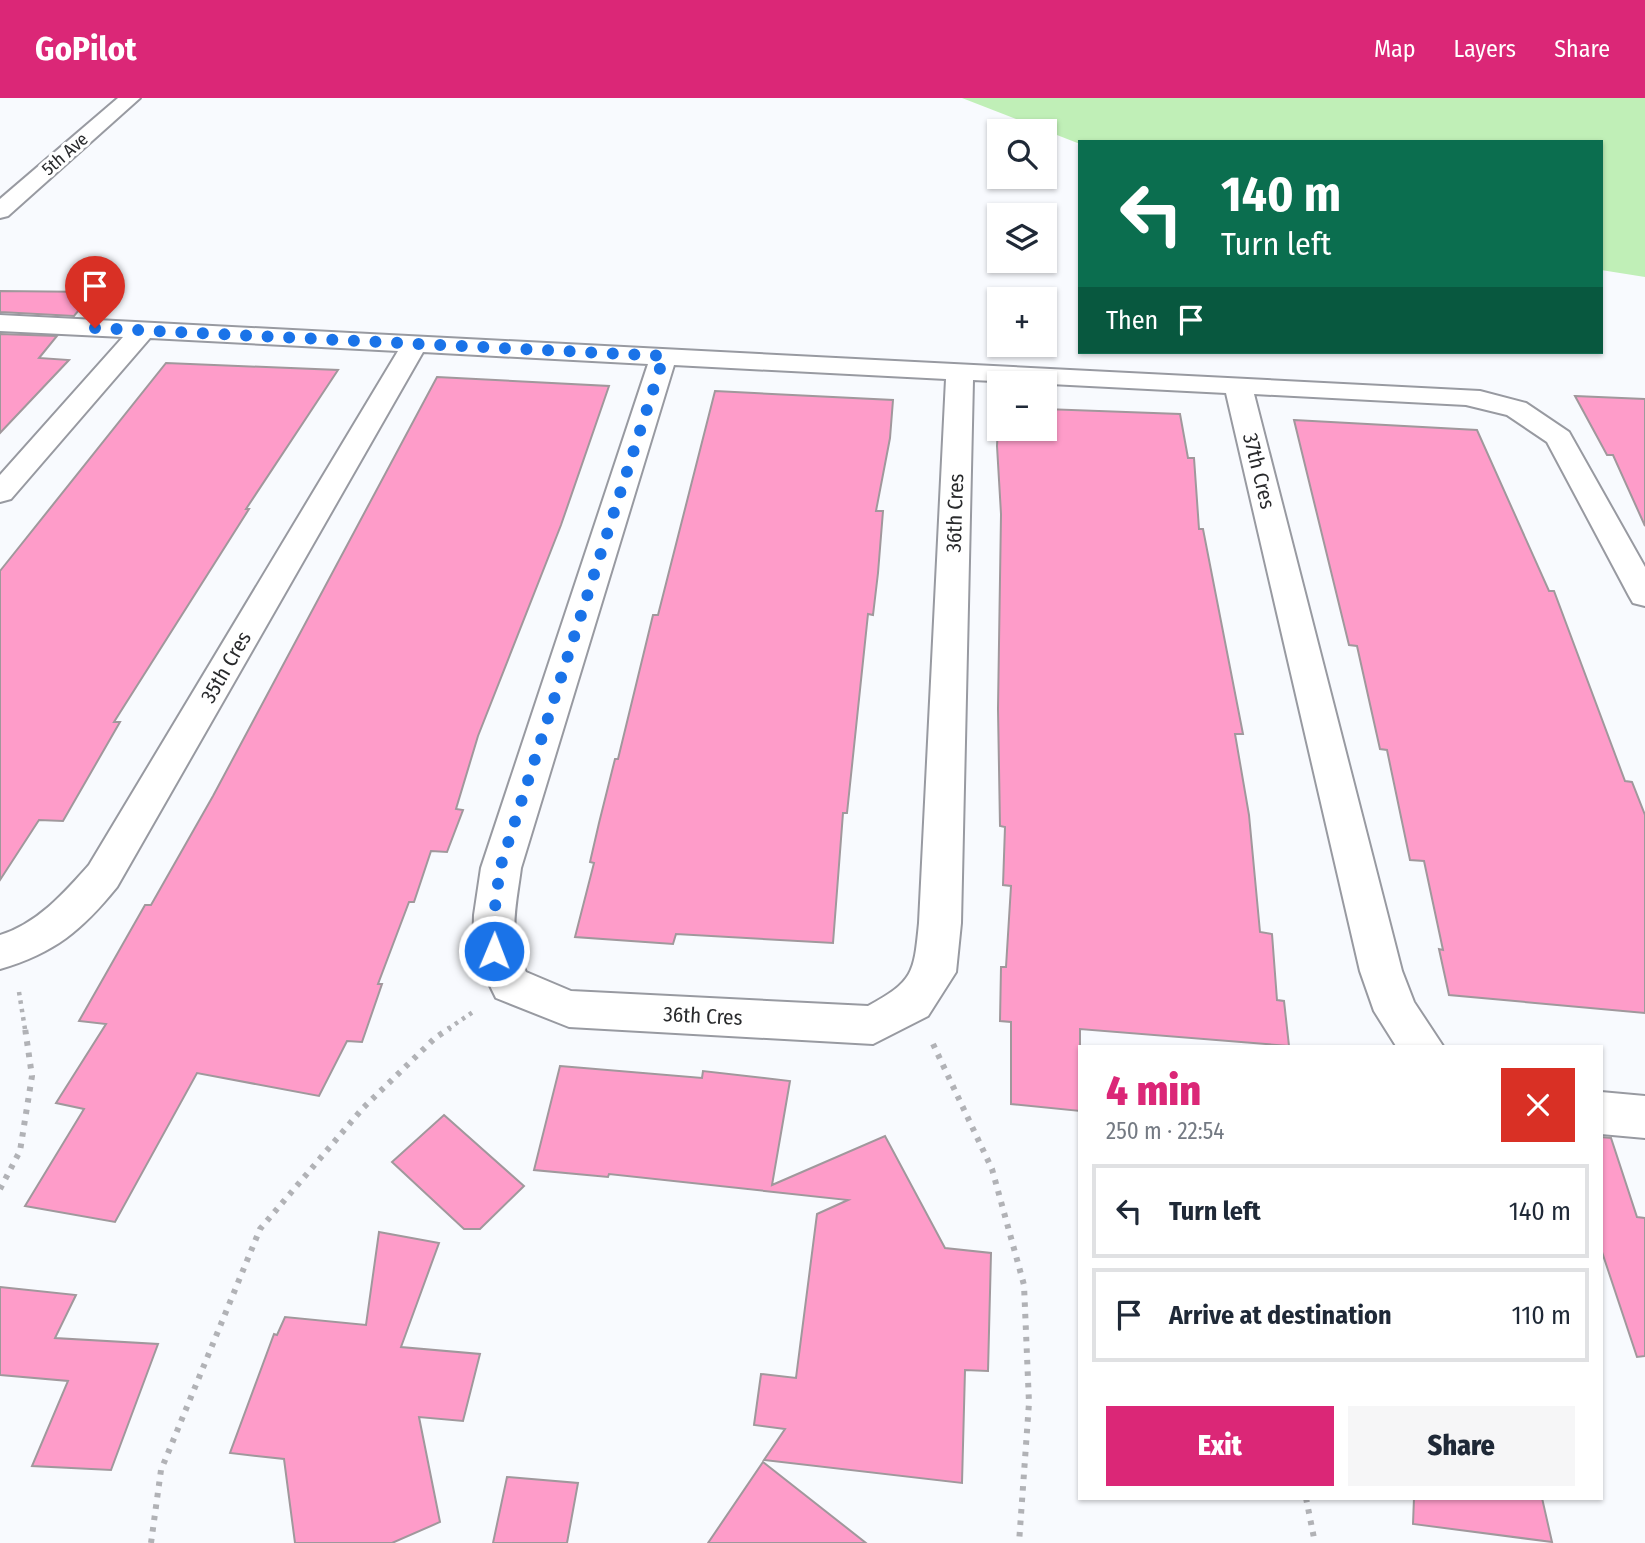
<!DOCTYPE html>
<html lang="en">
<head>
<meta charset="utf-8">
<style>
	:root { --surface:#fff; --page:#f6f6f7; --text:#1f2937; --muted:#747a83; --line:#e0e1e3; --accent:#db2777 }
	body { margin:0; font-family:"Fira Sans Condensed",sans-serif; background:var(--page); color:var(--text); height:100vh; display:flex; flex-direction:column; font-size:26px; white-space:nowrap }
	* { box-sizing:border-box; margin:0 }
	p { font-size:23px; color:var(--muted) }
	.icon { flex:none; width:38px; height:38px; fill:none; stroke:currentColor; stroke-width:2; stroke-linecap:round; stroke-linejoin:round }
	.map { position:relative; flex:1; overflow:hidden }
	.details { position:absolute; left:1078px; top:947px; width:525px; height:455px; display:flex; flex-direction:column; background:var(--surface); border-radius:0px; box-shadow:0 2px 5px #0004 }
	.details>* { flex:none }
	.banner { position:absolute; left:1078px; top:42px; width:525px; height:214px; border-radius:0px; box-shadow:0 2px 5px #0004; background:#0b6e4f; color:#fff; overflow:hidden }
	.fabs { position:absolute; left:987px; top:21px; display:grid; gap:14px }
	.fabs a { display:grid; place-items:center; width:70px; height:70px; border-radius:0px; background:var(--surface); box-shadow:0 2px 5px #0004; font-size:35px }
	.pin { position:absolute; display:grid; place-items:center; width:60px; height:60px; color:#fff; margin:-72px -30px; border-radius:50% 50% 50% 0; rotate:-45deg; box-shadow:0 0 7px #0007 }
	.pin .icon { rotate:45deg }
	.me { position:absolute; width:77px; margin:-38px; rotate:1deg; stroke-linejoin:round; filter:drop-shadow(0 0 5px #0008) }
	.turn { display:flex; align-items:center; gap:24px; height:147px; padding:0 28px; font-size:32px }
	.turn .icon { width:91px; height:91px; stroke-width:2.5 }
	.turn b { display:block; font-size:49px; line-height:60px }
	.then { display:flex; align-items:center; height:66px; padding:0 28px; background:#0003; gap:14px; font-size:26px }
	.round { display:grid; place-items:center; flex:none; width:74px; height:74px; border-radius:0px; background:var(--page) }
	.overview { display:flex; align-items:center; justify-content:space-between; height:119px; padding:0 28px }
	h1 { font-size:42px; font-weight:800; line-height:52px; color:var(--accent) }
	.button { display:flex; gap:14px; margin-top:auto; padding:14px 28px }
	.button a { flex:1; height:80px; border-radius:0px; background:var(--accent); color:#fff; font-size:28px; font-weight:800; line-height:80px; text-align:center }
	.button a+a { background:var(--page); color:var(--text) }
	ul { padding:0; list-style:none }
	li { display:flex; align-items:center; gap:21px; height:94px; margin:0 14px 10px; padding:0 14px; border:4px solid var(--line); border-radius:0px }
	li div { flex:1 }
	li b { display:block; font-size:26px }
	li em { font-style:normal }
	header { display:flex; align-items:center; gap:42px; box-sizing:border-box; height:98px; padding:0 35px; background:var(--accent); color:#fff }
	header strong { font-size:33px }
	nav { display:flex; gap:38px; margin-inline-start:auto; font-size:24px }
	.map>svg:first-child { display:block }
	.green { fill:#c0efb7 }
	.building { fill:#fe9cc9; stroke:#a0989c; stroke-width:2 }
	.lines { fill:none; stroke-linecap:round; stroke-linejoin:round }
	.street-casing { stroke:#989aa1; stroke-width:4 }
	.path-far1 { stroke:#b1b2b6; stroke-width:4.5; stroke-dasharray:3.5 5; stroke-linecap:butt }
	.path { stroke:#b1b2b6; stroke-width:6; stroke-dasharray:4.5 7; stroke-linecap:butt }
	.street { fill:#fff; fill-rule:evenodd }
	.route { stroke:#1a73e8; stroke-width:12; stroke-dasharray:0 21.6 }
	.labels { text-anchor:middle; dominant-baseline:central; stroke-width:6; stroke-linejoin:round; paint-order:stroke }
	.far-street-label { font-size:18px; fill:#292a2c; stroke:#fff }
	.street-label { font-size:21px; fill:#292a2c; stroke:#fff }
</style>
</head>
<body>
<header>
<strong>GoPilot</strong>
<nav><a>Map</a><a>Layers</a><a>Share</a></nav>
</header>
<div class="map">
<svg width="1645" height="1445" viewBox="0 0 1645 1445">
	<rect width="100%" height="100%" fill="#f8fafe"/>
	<!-- green -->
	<path class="green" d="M962,0H1645V179L1601,172V44L1080,46Z"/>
	<!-- building -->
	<g class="building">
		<path d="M0,193L94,194L74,218L0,214Z"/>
		<path d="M0,236L57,238L39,260L69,262L0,335Z"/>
		<path d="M166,265L338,272L246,411H249L114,624H120L63,723L39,722L0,782V473Z"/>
		<path d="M437,279L609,288L561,427L478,638L456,711L463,712L447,754L431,753L414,804H409L378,886H382L362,944L347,943L319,998L197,975L115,1124L25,1108L84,1011L56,1005L106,926L79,923L145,807H151L213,698Z"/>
		<path d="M715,293L893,302L890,340L876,413H883L878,475L873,517L868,516L847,715H843L833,845L676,836L673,846L575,839L594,765L590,764L599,725L615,661H618L653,517H658Z"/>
		<path d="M1575,298L1645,301V428L1613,357H1607Z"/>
		<path d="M999,308V331H1045V311L1180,316L1188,360H1194L1199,431H1203L1243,636H1235L1249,717L1260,834L1272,836L1277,902L1284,903L1289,948L1080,931V1013L1011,1006V924L1000,923L1001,869H1006L1011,788L1003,787L1005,729L1000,728L998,611L1001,416L997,348Z"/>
		<path d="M1294,322L1477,332L1549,493H1554L1625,683L1632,684L1645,717V915L1449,897L1439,851L1443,852L1424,763L1410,762L1387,652L1380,651L1357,548L1349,547Z"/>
		<path d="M560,968L702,980L703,973L790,983L772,1087L885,1038L945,1150L991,1155L988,1273L965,1272L962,1385L764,1362L785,1331L754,1327L761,1276L796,1280L817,1116L848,1102L609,1076L608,1079L534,1072Z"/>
		<path d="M444,1017L524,1088L480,1131H464L392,1064Z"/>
		<path d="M1601,1039L1611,1040L1637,1119L1645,1120V1258L1637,1259L1601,1151Z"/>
		<path d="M379,1134L439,1145L401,1249L480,1256L463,1323L419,1319L440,1424L392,1445H295L284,1361L230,1355L274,1236L277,1237L285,1219L366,1227Z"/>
		<path d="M0,1189L76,1197L55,1240L158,1246L111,1372L32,1368L68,1283L0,1277Z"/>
		<path d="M763,1364L866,1445H708Z"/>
		<path d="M507,1379L578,1385L567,1445H493Z"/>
		<path d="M1414,1400H1542L1552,1444L1413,1426Z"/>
	</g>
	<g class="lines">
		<defs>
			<g id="street">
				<path d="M118,0H140L8,118L0,120V101Z"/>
				<path d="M0,217L1480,293L1526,305L1569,334L1645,469V508L1633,505L1629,498L1547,344L1507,317L1466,307L1254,296L1402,873L1414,904L1443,948H1396L1374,913L1360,873L1226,295L973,282L961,825L956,874L928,918L873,946L569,929L496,900L473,853L474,817L481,770L648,266L423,254L117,789C82,832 55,855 0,871V837C37,826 64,795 89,767L398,253L150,240L11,401L0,404V377L123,239L0,233ZM674,267L946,281L919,825C914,875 914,883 868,908L571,893L526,874C507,838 516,809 521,770Z"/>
				<path d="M1601,994L1645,998V1040L1601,1036Z"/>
			</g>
		</defs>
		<!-- street casing -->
		<use href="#street" class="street-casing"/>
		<!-- path-far1 -->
		<g class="path-far1">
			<path d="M19,894L25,931"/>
			<path d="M448,931L473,914"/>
		</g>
		<!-- path -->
		<g class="path">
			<path d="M933,946L992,1071L1024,1187L1029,1305L1019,1445"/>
			<path d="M0,1091L20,1053L32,978L25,930"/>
			<path d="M1306,1400L1315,1445"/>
			<path d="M151,1445L161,1372L260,1131L363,1010L435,940L450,930"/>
		</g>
		<!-- street -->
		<use href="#street" class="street"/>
	</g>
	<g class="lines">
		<!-- route -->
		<path class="route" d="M95,230L664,258L500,770L494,817V853"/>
	</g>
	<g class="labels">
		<!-- far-street labels -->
		<g class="far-street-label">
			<text transform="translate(65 56) rotate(-41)">5th Ave</text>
		</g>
		<!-- street labels -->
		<g class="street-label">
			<text transform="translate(1259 373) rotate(76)">37th Cres</text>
			<text transform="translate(955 415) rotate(-88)">36th Cres</text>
			<text transform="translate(226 569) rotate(-60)">35th Cres</text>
			<text transform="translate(703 918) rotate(3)">36th Cres</text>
		</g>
	</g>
</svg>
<div class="fabs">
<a><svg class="icon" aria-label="search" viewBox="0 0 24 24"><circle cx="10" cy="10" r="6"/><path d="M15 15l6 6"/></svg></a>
<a><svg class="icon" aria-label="layers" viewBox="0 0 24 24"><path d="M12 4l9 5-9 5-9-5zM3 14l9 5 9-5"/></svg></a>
<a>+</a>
<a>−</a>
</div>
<div class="pin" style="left:95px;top:230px;background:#d93025"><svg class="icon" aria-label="arrive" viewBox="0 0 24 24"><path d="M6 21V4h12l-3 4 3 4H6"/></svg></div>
<svg class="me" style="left:494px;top:853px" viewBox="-20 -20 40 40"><circle r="17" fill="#1a73e8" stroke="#fff" stroke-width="3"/><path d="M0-11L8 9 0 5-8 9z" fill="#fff"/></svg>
<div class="banner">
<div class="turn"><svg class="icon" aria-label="left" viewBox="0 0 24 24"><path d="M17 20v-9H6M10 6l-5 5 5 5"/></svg><div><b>140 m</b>Turn left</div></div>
<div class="then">Then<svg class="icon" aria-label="arrive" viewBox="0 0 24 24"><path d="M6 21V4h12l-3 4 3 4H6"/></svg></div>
</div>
<section class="details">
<div class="overview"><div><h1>4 min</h1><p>250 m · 22:54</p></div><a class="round" style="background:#d93025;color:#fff"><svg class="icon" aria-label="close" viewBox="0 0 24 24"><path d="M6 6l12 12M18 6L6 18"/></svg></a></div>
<ul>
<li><svg class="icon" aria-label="left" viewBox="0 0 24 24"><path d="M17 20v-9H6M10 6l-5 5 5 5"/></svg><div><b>Turn left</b></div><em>140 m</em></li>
<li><svg class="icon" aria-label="arrive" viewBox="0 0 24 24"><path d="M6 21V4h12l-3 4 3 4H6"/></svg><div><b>Arrive at destination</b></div><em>110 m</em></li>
</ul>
<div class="button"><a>Exit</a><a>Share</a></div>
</section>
</div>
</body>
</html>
